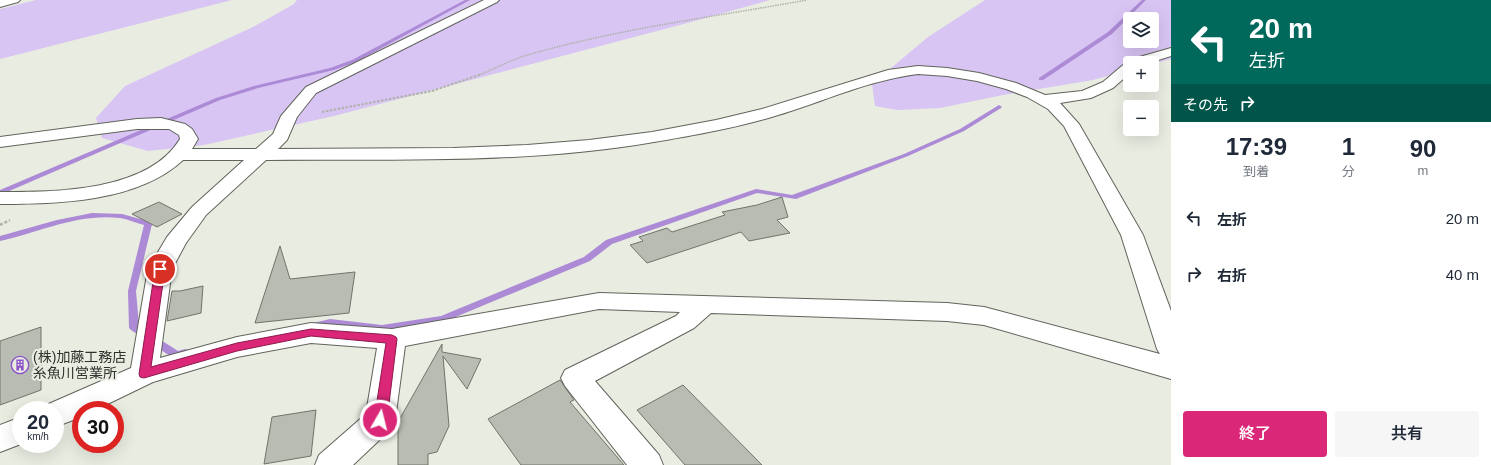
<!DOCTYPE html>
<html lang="ja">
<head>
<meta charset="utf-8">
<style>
	:root { --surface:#fff; --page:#f6f6f7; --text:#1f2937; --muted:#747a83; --accent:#db2777 }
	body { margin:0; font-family:Helvetica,"Noto Sans JP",sans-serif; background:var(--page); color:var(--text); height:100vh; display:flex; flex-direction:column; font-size:15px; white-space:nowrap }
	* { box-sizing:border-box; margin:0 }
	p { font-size:13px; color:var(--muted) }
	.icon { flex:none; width:22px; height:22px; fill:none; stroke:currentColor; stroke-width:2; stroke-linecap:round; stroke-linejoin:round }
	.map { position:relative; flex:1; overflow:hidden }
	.side { display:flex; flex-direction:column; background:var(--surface); width:320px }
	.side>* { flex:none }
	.hud { background:#00695c; color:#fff; overflow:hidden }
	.fabs { position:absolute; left:1123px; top:12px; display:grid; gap:8px }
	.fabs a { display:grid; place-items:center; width:36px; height:36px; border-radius:4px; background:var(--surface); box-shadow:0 4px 16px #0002; font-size:20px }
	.speed { position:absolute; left:12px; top:401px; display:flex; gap:8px; font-size:20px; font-weight:700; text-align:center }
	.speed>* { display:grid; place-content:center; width:52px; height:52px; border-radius:50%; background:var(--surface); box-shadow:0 4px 16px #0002; line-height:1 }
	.speed small { font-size:10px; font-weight:400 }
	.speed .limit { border:6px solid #d22; background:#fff; color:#111 }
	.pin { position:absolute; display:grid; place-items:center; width:34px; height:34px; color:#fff; margin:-17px; border:2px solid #fff; border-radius:50%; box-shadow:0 1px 4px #0007 }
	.me { position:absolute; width:44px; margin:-22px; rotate:8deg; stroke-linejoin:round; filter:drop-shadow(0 0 3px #0008) }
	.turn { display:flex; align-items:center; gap:14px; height:84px; padding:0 12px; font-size:18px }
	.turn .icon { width:52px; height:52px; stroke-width:2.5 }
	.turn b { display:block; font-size:28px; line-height:34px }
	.then { display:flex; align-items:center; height:38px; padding:0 12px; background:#0003; gap:8px; font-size:15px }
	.eta { display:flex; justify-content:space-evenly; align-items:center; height:68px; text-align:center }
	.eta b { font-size:24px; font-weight:600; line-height:28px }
	.cta { display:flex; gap:8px; margin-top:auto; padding:8px 12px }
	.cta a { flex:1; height:46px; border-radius:4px; background:var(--accent); color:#fff; font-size:16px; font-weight:600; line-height:46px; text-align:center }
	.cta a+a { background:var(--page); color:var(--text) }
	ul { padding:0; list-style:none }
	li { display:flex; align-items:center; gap:12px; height:56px; padding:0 12px }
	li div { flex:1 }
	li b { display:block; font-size:15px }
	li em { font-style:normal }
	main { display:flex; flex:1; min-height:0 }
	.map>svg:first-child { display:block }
	.green { fill:#d9c5f4; fill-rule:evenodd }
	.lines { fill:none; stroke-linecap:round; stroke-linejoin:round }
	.stream { fill:#ac8ad6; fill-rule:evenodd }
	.building { fill:#b8bcb2; stroke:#70746a }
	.minor-casing { stroke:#61645b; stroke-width:2 }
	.path-far2 { stroke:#afb2aa; stroke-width:1.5; stroke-dasharray:1.5 1; stroke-linecap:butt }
	.path-far1 { stroke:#afb2aa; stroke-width:2; stroke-dasharray:2.5 1.5; stroke-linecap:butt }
	.path { stroke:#afb2aa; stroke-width:2.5; stroke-dasharray:3 2; stroke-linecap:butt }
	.minor { fill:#fff; fill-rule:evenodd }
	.route { fill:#db2777; stroke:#8e194d }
	.labels { text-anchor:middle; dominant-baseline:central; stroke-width:4; stroke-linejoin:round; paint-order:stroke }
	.near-poi-label { font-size:14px; fill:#2f312d; stroke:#e8ece1; text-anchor:start }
</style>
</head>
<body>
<main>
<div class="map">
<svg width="1171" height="465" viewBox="0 0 1171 465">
	<rect width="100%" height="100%" fill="#e8ece1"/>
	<!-- green -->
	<g class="green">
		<path d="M36,0H232L0,59V9Z"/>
		<path d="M297,0H770L680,25L334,116L204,145L148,151L102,138L96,118L125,86L253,27L294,4Z"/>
		<path d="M985,0H1171V59L1152,64L1130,63V70L1093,80L1003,95L940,108L897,110L875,106L872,84L928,37ZM1130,19H1152V41H1130Z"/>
	</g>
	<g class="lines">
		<!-- stream -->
		<g class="stream">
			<path d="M465,0H470L356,62L334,70L258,88L220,100L0,195V190L216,98L254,86L330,68L352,60Z"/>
			<path d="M1142,0H1146L1112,34L1043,80H1039V78L1108,32Z"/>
			<path d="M999,105L1002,107L1001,108L964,131L908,156L796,199L757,193L612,244L590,261L446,321L382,331L330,325L312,329L309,328L307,326L309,324L330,319L382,325L441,316L584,257L606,240L756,189L792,195L904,154L960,129Z"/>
			<path d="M92,213L122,214L151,222L152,224L136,291L139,326L178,351L185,349L189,350L190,353L189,356L177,359L173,358L131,330L129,328L128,291L144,225C136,223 128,219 120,218C78,213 40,232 0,241V236L57,220Z"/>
		</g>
	</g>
	<!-- building -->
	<g class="building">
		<path d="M782,197L788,217L777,220L790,233L749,241L741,232L647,263L630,245L643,241L639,237L667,228L672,232L725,215L722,212L757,205Z"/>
		<path d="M159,202L182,214L157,227L132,214Z"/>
		<path d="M280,246L290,279L355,272L349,313L255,323Z"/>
		<path d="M203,286L201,313L167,321L172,291H180Z"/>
		<path d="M41,327V390L0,405V341Z"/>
		<path d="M442,344V352L481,359L467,389L443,356L449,426L437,452L428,454V465H398V422Z"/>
		<path d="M560,380L574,400L570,402L624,465H521L488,419Z"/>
		<path d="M683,385L762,465H685L637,410Z"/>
		<path d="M316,410L311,456L264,464L272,417Z"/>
	</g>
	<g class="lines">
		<defs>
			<g id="minor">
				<path d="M0,0H20L18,2L0,7Z"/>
				<path d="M484,0H499L497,2L316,93L297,117L287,140L278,149L453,148L527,145L589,140L652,132L716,120L762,109L888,70L918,66L947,68L979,73L1016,83L1045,95L1082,91L1103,82L1129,60L1171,48V56L1149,63H1130V73L1113,88L1091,98L1060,103L1079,124L1143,235L1171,311V379L984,325L947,321L711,313L694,328L595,381L659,455L663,465H627L565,386L561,378L565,370L676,316L680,312L599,309L405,346L395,420L391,429L353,465H315L319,455L366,414L377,348L311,343L237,357L153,382L95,410H81V417L55,427V410H42L44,406L131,368L148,269L167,237L192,207L244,160H183C138,202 58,204 0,204V192C55,192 148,192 180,139L179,135L169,129H137L0,147V137L137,119L161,118L185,124L192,129L198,139L192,149H256L273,134L281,116L306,87ZM918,74L947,76L977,81L1006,89L1027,97L1048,109L1064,126L1121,235L1157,349L1160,354L984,307L947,303L599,293L392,329L311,323L237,337L160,358L172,269L186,243L206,215L266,160C392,159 529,164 654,142C694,135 735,128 775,116C822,102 869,80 918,74Z"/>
				<path d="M21,417V444L0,452V425Z"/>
			</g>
		</defs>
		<!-- minor casing -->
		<use href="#minor" class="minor-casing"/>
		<!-- path-far2 -->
		<path class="path-far2" d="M479,75C494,69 509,61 524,56C616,29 713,17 807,0"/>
		<!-- path-far1 -->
		<path class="path-far1" d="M322,112L432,91L482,74"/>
		<!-- path -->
		<path class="path" d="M0,225L10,220"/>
		<!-- minor -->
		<use href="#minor" class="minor"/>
	</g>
	<!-- route -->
	<path class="route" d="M160,266L165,269L151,367L237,343L311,329L392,335L396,337L397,339L387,420L385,424L380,425L376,424L374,420L386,343L311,336L237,351L144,378L140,377L139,374L155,269Z"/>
	<!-- icons -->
	<defs>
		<symbol id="building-ring" viewBox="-11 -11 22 22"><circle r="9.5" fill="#e8ece1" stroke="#8c51c8" stroke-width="1.5"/><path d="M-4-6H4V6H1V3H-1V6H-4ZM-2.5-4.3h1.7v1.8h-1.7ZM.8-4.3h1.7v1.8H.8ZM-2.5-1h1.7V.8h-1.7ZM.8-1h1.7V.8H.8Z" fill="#8c51c8"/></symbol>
	</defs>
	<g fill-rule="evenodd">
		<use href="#building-ring" x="10" y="355" width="20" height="20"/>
	</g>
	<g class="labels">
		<!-- near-poi labels -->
		<g class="near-poi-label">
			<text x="33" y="357">(株)加藤工務店<tspan x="33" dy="16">糸魚川営業所</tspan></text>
		</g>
	</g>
</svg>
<div class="fabs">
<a><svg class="icon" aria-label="layers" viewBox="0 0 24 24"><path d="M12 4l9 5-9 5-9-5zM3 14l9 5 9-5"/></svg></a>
<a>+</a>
<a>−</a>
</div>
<div class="speed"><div>20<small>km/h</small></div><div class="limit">30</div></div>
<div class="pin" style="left:160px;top:269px;background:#d93025"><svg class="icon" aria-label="arrive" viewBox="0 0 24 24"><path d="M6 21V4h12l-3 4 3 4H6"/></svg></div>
<svg class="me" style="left:380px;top:420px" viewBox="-20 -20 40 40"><circle r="17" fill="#db2777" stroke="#fff" stroke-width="3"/><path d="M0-11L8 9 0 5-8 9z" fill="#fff"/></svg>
</div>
<section class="side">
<div class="hud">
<div class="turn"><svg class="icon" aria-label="left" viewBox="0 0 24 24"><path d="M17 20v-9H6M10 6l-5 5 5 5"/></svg><div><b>20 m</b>左折</div></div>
<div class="then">その先<svg class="icon" aria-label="right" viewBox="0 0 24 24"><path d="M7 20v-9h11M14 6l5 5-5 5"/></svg></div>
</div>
<div class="eta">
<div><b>17:39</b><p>到着</p></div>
<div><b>1</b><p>分</p></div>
<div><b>90</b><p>m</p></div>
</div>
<ul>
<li><svg class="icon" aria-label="left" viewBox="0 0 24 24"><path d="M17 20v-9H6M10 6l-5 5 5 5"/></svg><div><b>左折</b></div><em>20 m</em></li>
<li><svg class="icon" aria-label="right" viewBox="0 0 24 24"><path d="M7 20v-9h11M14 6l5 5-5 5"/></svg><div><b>右折</b></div><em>40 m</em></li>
</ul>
<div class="cta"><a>終了</a><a>共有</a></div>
</section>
</main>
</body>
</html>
